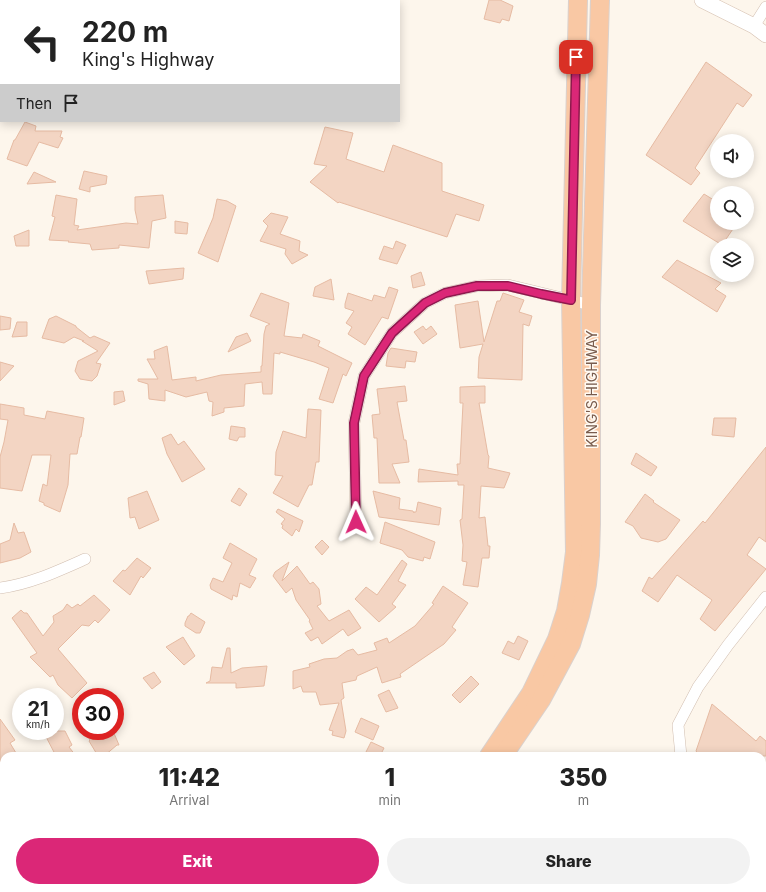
<!DOCTYPE html>
<html lang="en">
<head>
<meta charset="utf-8">
<style>
	:root { --surface:#fff; --page:#f2f2f2; --text:#222; --muted:#767676; --accent:#db2777 }
	body { margin:0; font-family:Inter,sans-serif; background:var(--page); color:var(--text); height:100vh; display:flex; flex-direction:column; font-size:15px; white-space:nowrap }
	* { box-sizing:border-box; margin:0 }
	p { font-size:13px; color:var(--muted) }
	.icon { flex:none; width:22px; height:22px; fill:none; stroke:currentColor; stroke-width:2; stroke-linecap:round; stroke-linejoin:round }
	.map { position:relative; flex:1; overflow:hidden }
	.sheet { position:absolute; left:0px; top:752px; width:766px; height:140px; display:flex; flex-direction:column; background:var(--surface); border-radius:12px 12px 0 0; box-shadow:0 2px 10px #0003 }
	.sheet>* { flex:none }
	.hud { position:absolute; left:0px; top:0px; width:400px; height:122px; box-shadow:0 2px 10px #0003; background:#fff; color:var(--text); overflow:hidden }
	.controls { position:absolute; left:710px; top:134px; display:grid; gap:8px }
	.controls a { display:grid; place-items:center; width:44px; height:44px; border-radius:50%; background:var(--surface); box-shadow:0 2px 10px #0003; font-size:20px }
	.speed { position:absolute; left:12px; top:688px; display:flex; gap:8px; font-size:20px; font-weight:700; text-align:center }
	.speed>* { display:grid; place-content:center; width:52px; height:52px; border-radius:50%; background:var(--surface); box-shadow:0 2px 10px #0003; line-height:1 }
	.speed small { font-size:10px; font-weight:400 }
	.speed .limit { border:6px solid #d22; background:#fff; color:#111 }
	.pin { position:absolute; display:grid; place-items:center; width:34px; height:34px; color:#fff; margin:-17px; border-radius:8px; box-shadow:0 2px 6px #0006 }
	.me { position:absolute; width:44px; margin:-22px; rotate:359deg; stroke-linejoin:round; filter:drop-shadow(0 0 3px #0008) }
	.turn { display:flex; align-items:center; gap:14px; height:84px; padding:0 16px; font-size:18px }
	.turn .icon { width:52px; height:52px; stroke-width:2.5 }
	.turn b { display:block; font-size:28px; line-height:34px }
	.then { display:flex; align-items:center; height:38px; padding:0 16px; background:#0003; gap:8px; font-size:15px }
	.eta { display:flex; justify-content:space-evenly; align-items:center; height:68px; text-align:center }
	.eta b { font-size:24px; font-weight:800; line-height:28px }
	.cta { display:flex; gap:8px; margin-top:auto; padding:8px 16px }
	.cta a { flex:1; height:46px; border-radius:24px; background:var(--accent); color:#fff; font-size:16px; font-weight:800; line-height:46px; text-align:center }
	.cta a+a { background:var(--page); color:var(--text) }
	.map>svg:first-child { display:block }
	.building { fill:#f3d5c3; stroke:#e6bba3 }
	.lines { fill:none; stroke-linecap:round; stroke-linejoin:round }
	.minor-casing { stroke:#d1beb0; stroke-width:12 }
	.secondary-casing { stroke:#d6c0b0; stroke-width:16 }
	.trunk-casing { stroke:#dad1cd; stroke-width:20 }
	.minor { stroke:#fff; stroke-width:11 }
	.secondary { stroke:#fff; stroke-width:15 }
	.trunk { stroke:#f9c8a4; stroke-width:18 }
	.route-casing { stroke:#8e194d; stroke-width:10 }
	.route { stroke:#db2777; stroke-width:7 }
	.labels { text-anchor:middle; dominant-baseline:central; stroke-width:3; stroke-linejoin:round; paint-order:stroke }
	.street-label { font-size:14px; fill:#7a5c4d; stroke:#fffaf3 }
</style>
</head>
<body>
<div class="map">
<svg width="766" height="892" viewBox="0 0 766 892">
	<rect width="100%" height="100%" fill="#fdf6ec"/>
	<!-- building -->
	<g class="building">
		<path d="M489,0H500L513,6L509,21L502,19L500,23L484,19Z"/>
		<path d="M706,62L752,95L743,107L737,103L695,168L700,173L691,185L646,155Z"/>
		<path d="M25,122L36,126L35,131H62L60,137L63,138L58,148L39,142L27,166L7,159L14,140H15Z"/>
		<path d="M325,127L353,133L346,159L384,172L393,145L442,163V191L484,205L479,221L456,214L447,237L339,202L338,203L310,182L327,166L314,164Z"/>
		<path d="M84,171L107,176L106,184L90,187V192L79,189Z"/>
		<path d="M34,172L56,182L27,184Z"/>
		<path d="M704,194L717,202V223H737L722,245L683,221Z"/>
		<path d="M56,195L77,199L74,225L79,226L77,230L126,223L138,224L135,210V197L163,195L166,218L152,221L149,248L119,245V248L92,250L90,244L68,242L69,241L49,240L55,217L52,216Z"/>
		<path d="M217,199L227,201L236,206L218,262L198,253L213,218Z"/>
		<path d="M271,213L288,217L280,234L300,241L299,251L308,255L292,264L285,254L286,249L260,241L268,226L263,221Z"/>
		<path d="M175,221L188,223L187,234L175,233Z"/>
		<path d="M29,230V246H16L14,236Z"/>
		<path d="M396,241L406,245L397,264L379,259L384,246L393,249Z"/>
		<path d="M677,260L721,283L715,289L726,296L717,312L662,277Z"/>
		<path d="M184,268L183,279L149,284L146,271Z"/>
		<path d="M421,272L425,285L413,288L411,276Z"/>
		<path d="M331,279L334,300L313,296L315,287Z"/>
		<path d="M389,287L398,290L388,319L382,317L365,345L348,334L352,327L346,323L354,311L345,308V304L348,293L372,301L374,295L385,298Z"/>
		<path d="M261,293L289,303L284,336L302,338L303,334L320,341L318,346L352,363L346,376L343,374L333,403L319,399L329,368L314,362L280,352V354L274,353L272,394H263L262,382L245,384L244,406L224,408V412L212,416L213,402L209,401L207,392L186,397L165,390V401L149,399L148,384L138,381V379H158L147,359H155L154,351L167,346L172,380L196,377V381L221,375L261,372V366H262L264,334L266,326L270,324L250,316Z"/>
		<path d="M503,293L524,300L519,312L532,316L529,326L523,324L522,380L478,378L479,357L483,344L460,348L455,305L478,301L484,342L497,301H500Z"/>
		<path d="M0,316L11,318L10,329L0,330Z"/>
		<path d="M56,316L76,326V327L90,338L94,336L110,343L96,363L101,364L97,376L92,381L80,379L75,371L78,361L98,351L82,341H84L74,337L64,343L42,338L49,319Z"/>
		<path d="M17,322H27V336L12,337Z"/>
		<path d="M423,326L426,330L431,326L437,334L423,344L414,332Z"/>
		<path d="M247,333L251,341L228,352L236,337Z"/>
		<path d="M391,348L417,352L415,362L406,361L405,368L386,366L388,353Z"/>
		<path d="M0,362L14,366L0,381Z"/>
		<path d="M405,386L407,401L397,402L404,440H406L409,462L392,464L400,483H379L377,438H374L372,415L380,414L377,389Z"/>
		<path d="M485,386V403H479L488,455L489,456L488,468L510,473L504,488L481,486L479,518L485,517L488,546H490L489,558H482L478,587L463,585L467,562L462,561L463,545L460,520L462,519L464,485H458V481L418,482L419,469L458,475L457,464H460L463,403H460V387Z"/>
		<path d="M123,391L125,401L114,405V392Z"/>
		<path d="M0,404L24,408V415L45,419L47,411L84,418L81,437H80L77,454H70L68,485L60,512L44,505V503L39,501L43,484L47,486L51,455H32L22,491L0,488V457L4,442L8,420L0,419Z"/>
		<path d="M308,409L321,410L319,462H316L312,485H309L298,507L273,493L283,476L275,475L276,452L283,431L306,438Z"/>
		<path d="M714,418H736L734,437L712,435Z"/>
		<path d="M231,426L245,428V437H239L237,441L229,439Z"/>
		<path d="M171,434L178,445L184,441L205,469L182,482L167,454L162,438Z"/>
		<path d="M766,447V542L759,537L747,555L766,569L715,631L700,619L712,600L677,575L658,602L642,591L649,577L652,579L703,521L705,523Z"/>
		<path d="M636,453L657,467L651,476L631,464Z"/>
		<path d="M239,488L247,494L240,506L231,501Z"/>
		<path d="M147,491L159,520L139,529L135,517L130,518L128,498Z"/>
		<path d="M373,491L400,498L399,509L413,511L414,513V512H416L418,502L441,508L439,525L379,517Z"/>
		<path d="M645,494L654,501L653,502L680,520L666,539L658,542L641,538L633,526L625,522Z"/>
		<path d="M278,509L303,521L299,532L296,529L292,536L282,528L283,525L281,524L285,519L276,512Z"/>
		<path d="M385,522L435,542L430,559L424,557L423,561L408,557L402,550L380,543Z"/>
		<path d="M14,523L18,533L24,532L31,552L20,558L0,563V544L10,540Z"/>
		<path d="M322,540L329,547L322,555L315,547Z"/>
		<path d="M230,543L257,559L249,575L256,578L250,588L240,583L237,597L233,595L232,600L211,589L210,585L213,578L223,582L232,563L223,558Z"/>
		<path d="M137,558L151,568L143,578L141,576L130,595L113,581L123,570L125,571Z"/>
		<path d="M402,560L407,564L398,581L406,585L392,604L396,607L379,622L355,599L366,587L377,595Z"/>
		<path d="M289,562L282,581L297,566L310,584L313,582L319,589L321,604L317,606L329,621L349,610L361,628L348,636L343,629L322,644L318,637L311,641L305,633L313,629L309,621L310,620L296,600L292,588L286,593L273,576L275,572Z"/>
		<path d="M443,586L468,603L452,627L456,630L444,644L400,674L401,677L382,683L377,667L357,676L356,680L342,683L344,698L341,700L346,731L344,738L332,735L333,731L329,730L339,703L320,705L316,692H303L301,686L293,689V671L310,667L309,664L324,659L337,658L347,651L353,649L358,655L377,650L374,643L387,638L389,643L415,626L434,604L432,603Z"/>
		<path d="M94,595L110,610L98,623L95,620L89,626L82,625L58,649L87,683L72,698L58,685L53,675L50,677L30,657L37,653L12,618L21,610L24,613H27L43,636L54,622L53,616L63,610L67,604L72,608L78,604L80,606Z"/>
		<path d="M191,613L205,622L200,633H196L185,626V623L188,616H189Z"/>
		<path d="M518,636L528,641L519,660L502,653L508,641L514,644Z"/>
		<path d="M183,637L195,656L184,665L166,647Z"/>
		<path d="M227,648H230L231,673L242,668L267,666L264,686L236,688V683H206L210,681L212,667L222,668Z"/>
		<path d="M154,672L161,682L152,689L143,678Z"/>
		<path d="M471,676L479,684L460,703L452,695Z"/>
		<path d="M389,690L398,708L386,712L378,695Z"/>
		<path d="M712,704L756,741L760,736L766,741V756H700L696,751Z"/>
		<path d="M361,718L379,726L373,740L355,732Z"/>
		<path d="M0,719L15,740L10,743L16,753L11,756H4V760L0,762Z"/>
		<path d="M43,731H65L72,745L69,747L76,756H56Z"/>
		<path d="M85,731H113L119,745H117L104,756H98L89,741L90,740Z"/>
		<path d="M371,742L384,748L380,756H364Z"/>
	</g>
	<g class="lines">
		<defs>
			<g id="minor">
				<path d="M754,26L766,7"/>
				<path d="M356,522L354,423L364,376L392,333L425,303L445,293L477,286L508,285L591,305"/>
				<path d="M0,588C30,584 58,571 85,559"/>
				<path d="M681,756L678,725L698,687L728,645L766,597"/>
				<path d="M762,839L766,842"/>
				<path d="M296,892L298,888"/>
			</g>
			<path id="secondary" d="M702,0L754,26L766,35"/>
			<g id="trunk">
				<path d="M489,756L531,693L557,639L566,611L571,583L575,552L571,299L578,0"/>
				<path d="M503,756L541,700L571,644L580,615L587,584L590,555L591,524V305L600,0"/>
				<path d="M399,892L402,888"/>
				<path d="M415,892L418,888"/>
			</g>
		</defs>
		<!-- minor casing -->
		<use href="#minor" class="minor-casing"/>
		<!-- secondary casing -->
		<use href="#secondary" class="secondary-casing"/>
		<!-- trunk casing -->
		<use href="#trunk" class="trunk-casing"/>
		<!-- minor -->
		<use href="#minor" class="minor"/>
		<!-- secondary -->
		<use href="#secondary" class="secondary"/>
		<!-- trunk -->
		<use href="#trunk" class="trunk"/>
	</g>
	<g class="lines">
		<defs>
			<path id="route" d="M356,522L354,423L364,376L392,333L425,303L445,293L477,286H508L541,294L571,300L576,57"/>
		</defs>
		<!-- route casing -->
		<use href="#route" class="route-casing"/>
		<!-- route -->
		<use href="#route" class="route"/>
	</g>
	<g class="labels">
		<!-- street labels -->
		<g class="street-label">
			<text transform="translate(591 389) rotate(-90)">KING'S HIGHWAY</text>
		</g>
	</g>
</svg>
<div class="controls">
<a><svg class="icon" aria-label="sound" viewBox="0 0 24 24"><path d="M4 9h4l5-4v14l-5-4H4zM17 9q2 3 0 6"/></svg></a>
<a><svg class="icon" aria-label="search" viewBox="0 0 24 24"><circle cx="10" cy="10" r="6"/><path d="M15 15l6 6"/></svg></a>
<a><svg class="icon" aria-label="layers" viewBox="0 0 24 24"><path d="M12 4l9 5-9 5-9-5zM3 14l9 5 9-5"/></svg></a>
</div>
<div class="speed"><div>21<small>km/h</small></div><div class="limit">30</div></div>
<div class="pin" style="left:576px;top:57px;background:#d93025"><svg class="icon" aria-label="arrive" viewBox="0 0 24 24"><path d="M6 21V4h12l-3 4 3 4H6"/></svg></div>
<svg class="me" style="left:356px;top:522px" viewBox="-20 -20 40 40"><path d="M0-17L14 15 0 8-14 15z" fill="#db2777" stroke="#fff" stroke-width="4"/></svg>
<div class="hud">
<div class="turn"><svg class="icon" aria-label="left" viewBox="0 0 24 24"><path d="M17 20v-9H6M10 6l-5 5 5 5"/></svg><div><b>220 m</b>King's Highway</div></div>
<div class="then">Then<svg class="icon" aria-label="arrive" viewBox="0 0 24 24"><path d="M6 21V4h12l-3 4 3 4H6"/></svg></div>
</div>
<section class="sheet">
<div class="eta">
<div><b>11:42</b><p>Arrival</p></div>
<div><b>1</b><p>min</p></div>
<div><b>350</b><p>m</p></div>
</div>
<div class="cta"><a>Exit</a><a>Share</a></div>
</section>
</div>
</body>
</html>
